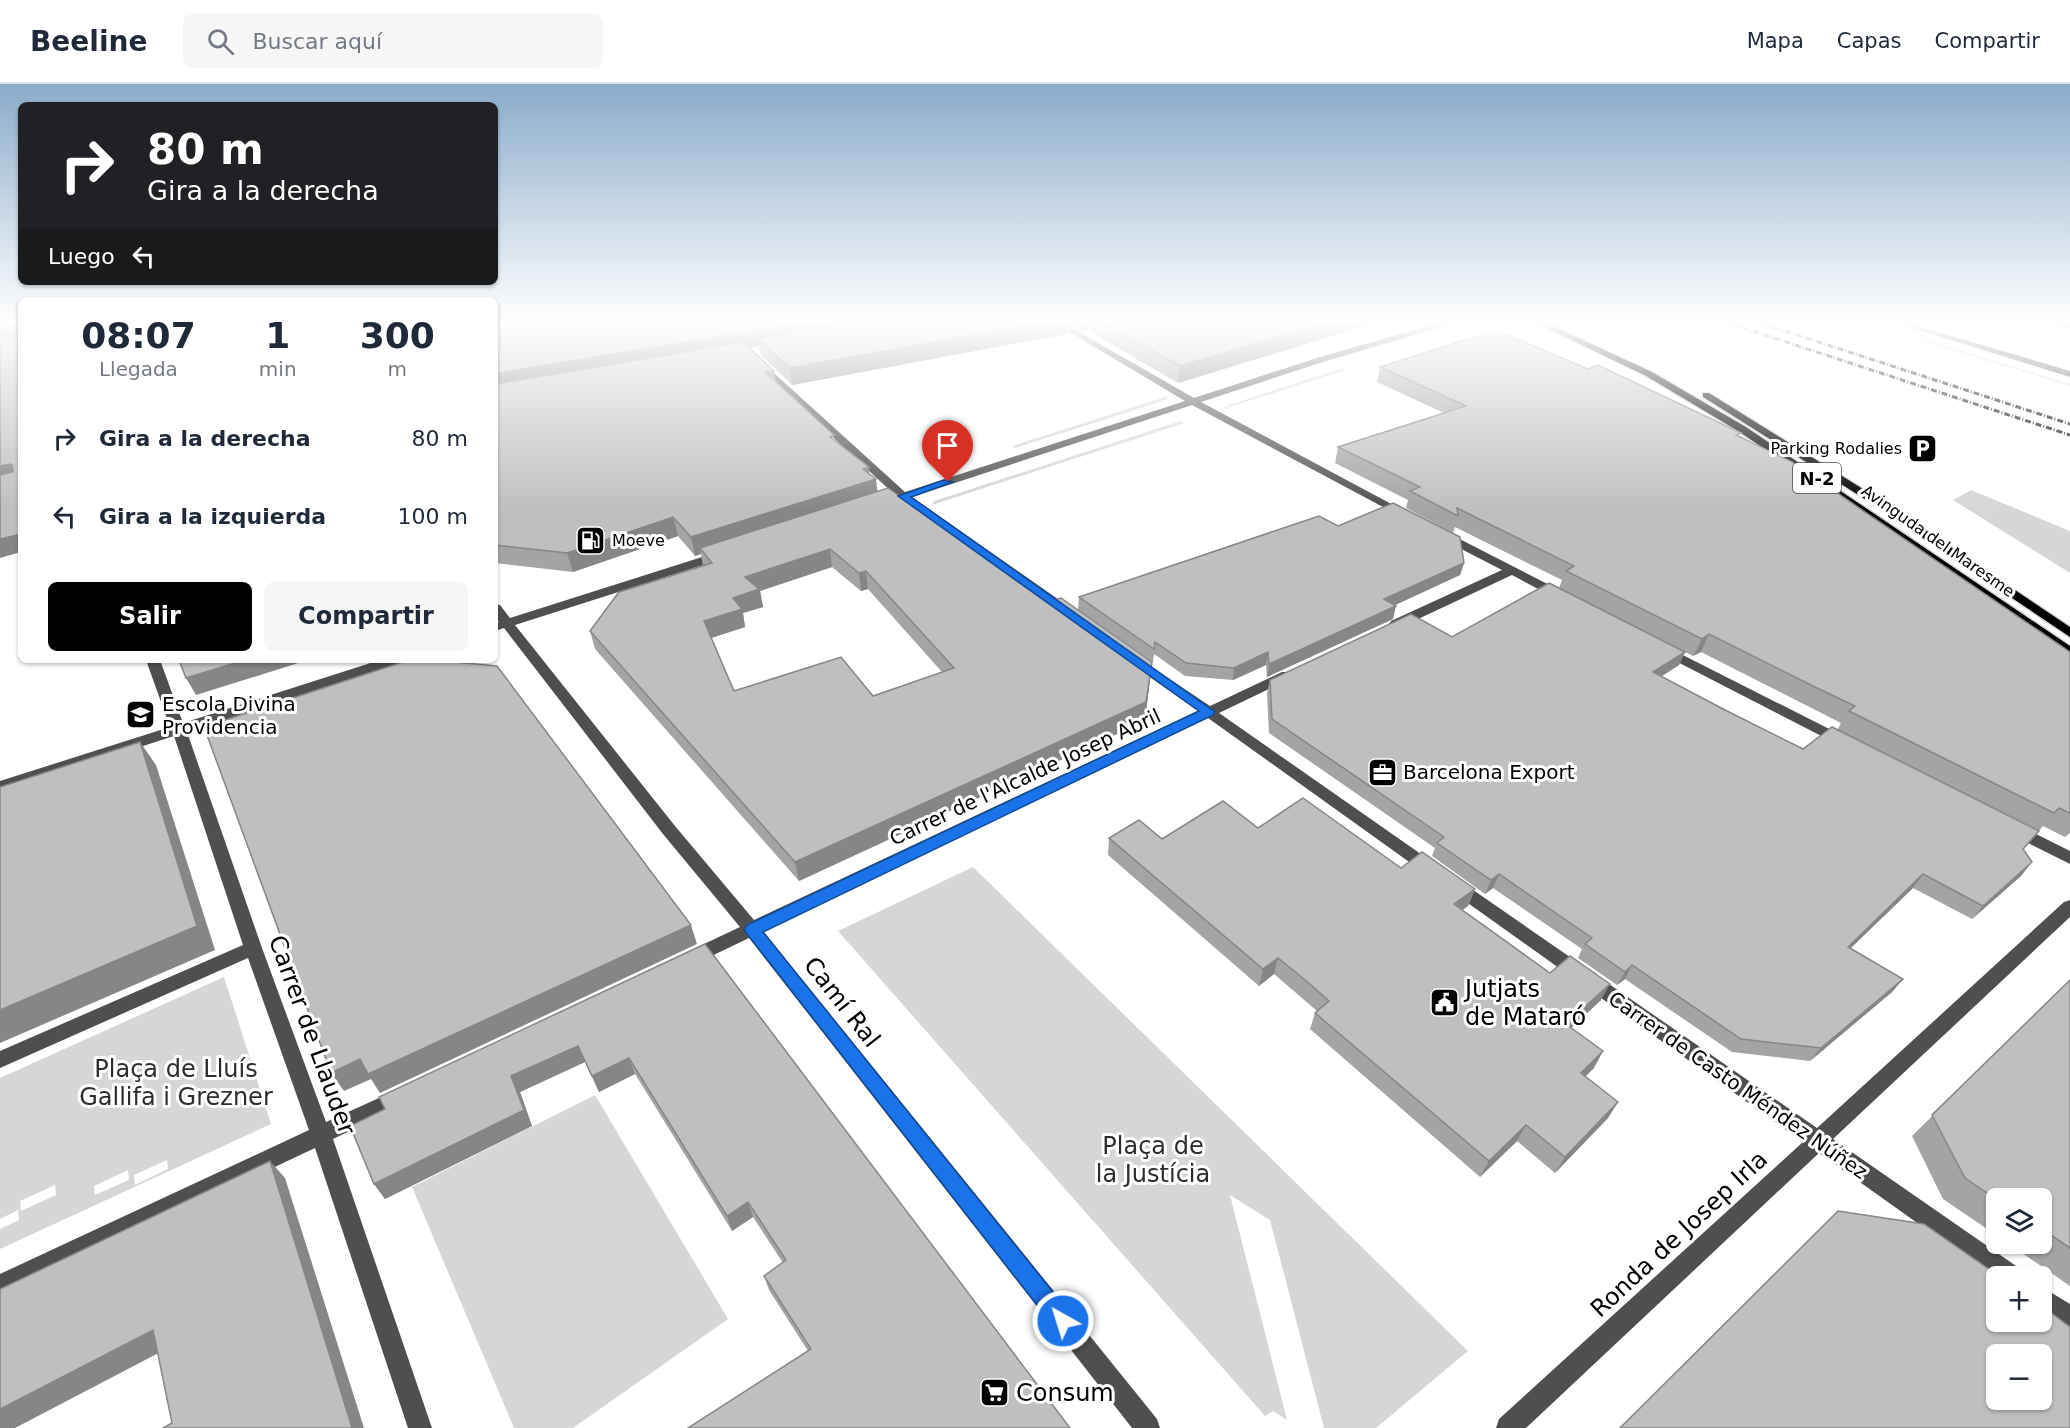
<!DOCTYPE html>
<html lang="es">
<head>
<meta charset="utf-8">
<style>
	:root { --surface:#fff; --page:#f6f6f7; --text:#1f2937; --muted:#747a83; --line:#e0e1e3; --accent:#000 }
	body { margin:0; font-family:"DejaVu Sans",sans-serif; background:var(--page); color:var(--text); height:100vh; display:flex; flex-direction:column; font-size:22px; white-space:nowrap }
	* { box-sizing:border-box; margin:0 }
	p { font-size:20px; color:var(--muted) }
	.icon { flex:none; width:33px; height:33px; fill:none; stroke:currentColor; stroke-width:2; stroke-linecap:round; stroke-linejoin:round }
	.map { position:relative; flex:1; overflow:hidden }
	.sheet { position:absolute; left:18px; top:213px; width:480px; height:366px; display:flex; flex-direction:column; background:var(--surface); border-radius:9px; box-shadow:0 2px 4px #0004 }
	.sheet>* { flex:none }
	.hud { position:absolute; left:18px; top:18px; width:480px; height:183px; border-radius:9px; box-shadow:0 2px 4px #0004; background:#202124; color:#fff; overflow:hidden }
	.buttons { position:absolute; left:1986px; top:1104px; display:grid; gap:12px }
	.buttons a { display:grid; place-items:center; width:66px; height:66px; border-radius:9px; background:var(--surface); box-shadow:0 2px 4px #0004; font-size:30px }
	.pin { position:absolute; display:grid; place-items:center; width:51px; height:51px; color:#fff; margin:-62px -26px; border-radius:50% 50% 50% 0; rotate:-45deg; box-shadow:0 0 6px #0007 }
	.pin .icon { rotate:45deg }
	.me { position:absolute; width:66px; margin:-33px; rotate:321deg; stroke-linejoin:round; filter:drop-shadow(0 0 4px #0008) }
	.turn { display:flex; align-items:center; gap:21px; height:126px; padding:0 30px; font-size:27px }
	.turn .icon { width:78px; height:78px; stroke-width:2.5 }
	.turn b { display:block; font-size:42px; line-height:51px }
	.then { display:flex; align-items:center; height:57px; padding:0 30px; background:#0003; gap:12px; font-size:22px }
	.eta { display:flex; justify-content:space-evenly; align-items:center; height:102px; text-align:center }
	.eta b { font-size:36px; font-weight:700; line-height:42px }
	.cta { display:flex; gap:12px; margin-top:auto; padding:12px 30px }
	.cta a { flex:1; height:69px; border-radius:9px; background:var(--accent); color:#fff; font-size:24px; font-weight:700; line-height:69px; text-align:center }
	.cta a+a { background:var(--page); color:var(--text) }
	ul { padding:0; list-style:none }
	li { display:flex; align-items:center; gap:18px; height:78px; padding:0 30px }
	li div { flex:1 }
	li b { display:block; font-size:22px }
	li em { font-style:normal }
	header { display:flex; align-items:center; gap:36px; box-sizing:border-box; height:84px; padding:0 30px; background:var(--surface); border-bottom:2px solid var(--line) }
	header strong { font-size:28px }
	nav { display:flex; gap:33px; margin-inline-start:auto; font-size:21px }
	.search { width:420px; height:54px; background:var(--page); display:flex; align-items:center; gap:15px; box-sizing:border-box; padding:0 21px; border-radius:9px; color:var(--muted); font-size:22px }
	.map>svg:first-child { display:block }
	.green { fill:#d6d6d6; fill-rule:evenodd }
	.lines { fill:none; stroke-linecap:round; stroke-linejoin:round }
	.major-casing { stroke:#dbdbdb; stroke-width:3 }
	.minor { fill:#4f4f4f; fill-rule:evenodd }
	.major { fill:#000; fill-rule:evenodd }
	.rail { stroke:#000; stroke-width:3; stroke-dasharray:6 2 1 2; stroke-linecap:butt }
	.wall { fill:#a4a4a4; fill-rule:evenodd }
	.shaded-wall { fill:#868686 }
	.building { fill:#bfbfbf; stroke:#868686; stroke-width:1.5; fill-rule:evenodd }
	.route { fill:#1a73e8; stroke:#114b97; stroke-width:1.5 }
	.labels { text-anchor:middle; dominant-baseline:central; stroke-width:6; stroke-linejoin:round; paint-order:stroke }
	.far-poi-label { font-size:16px; fill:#000; stroke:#fff; text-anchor:end }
	.far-street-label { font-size:16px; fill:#000; stroke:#fff }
	.shield { fill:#fff; stroke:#4c4c4c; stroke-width:1.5 }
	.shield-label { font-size:18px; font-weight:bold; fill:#000 }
	.poi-label { font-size:20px; fill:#000; stroke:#fff; text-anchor:start }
	.street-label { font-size:20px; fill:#000; stroke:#fff }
	.near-poi-label { font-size:24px; fill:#000; stroke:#fff; text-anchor:start }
	.near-street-label { font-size:24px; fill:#000; stroke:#fff }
	.near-park-label { font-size:24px; fill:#2d2d2d; stroke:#fff }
</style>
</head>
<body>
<header>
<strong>Beeline</strong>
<div class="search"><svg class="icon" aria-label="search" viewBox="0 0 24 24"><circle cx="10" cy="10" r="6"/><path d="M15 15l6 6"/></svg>Buscar aquí</div>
<nav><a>Mapa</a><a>Capas</a><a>Compartir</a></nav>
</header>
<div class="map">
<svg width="2070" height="1344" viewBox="0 0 2070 1344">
	<rect width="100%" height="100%" fill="#fff"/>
	<!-- green -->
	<g class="green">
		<path d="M1858,237H1864L2070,300V302Z"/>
		<path d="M1342,284L1346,286L1220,326L1229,321Z"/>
		<path d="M1168,312L1166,316L1015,364L1012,362Z"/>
		<path d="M1181,337L1184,339L932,421L934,417Z"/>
		<path d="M1971,406L2070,447V489L1953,416Z"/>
		<path d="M973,783L1468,1267L1376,1344H1324L1270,1136L1230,1111L1287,1336L1273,1327L1265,1332L838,847Z"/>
		<path d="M224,893L271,1040L0,1165V1145L19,1136L18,1126L0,1135V994ZM167,1076L168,1085L135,1101L134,1091ZM128,1086L129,1096L95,1111L94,1102ZM55,1101L56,1111L21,1127L20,1117Z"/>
		<path d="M595,1011L728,1235L573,1344H514L412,1103Z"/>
	</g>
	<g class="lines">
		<defs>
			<g id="major">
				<path d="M1532,237H1542L1652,288L1746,343L2070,562V572L1738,347L1646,292Z"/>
				<path d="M1703,309H1709L1879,415L2070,543V553L1871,419L1703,313Z"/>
			</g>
		</defs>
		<!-- major casing -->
		<use href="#major" class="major-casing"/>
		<!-- minor -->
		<g class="minor">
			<path d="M1051,237H1060L1194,314L1323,272L1445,237H1457L1456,239L1329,276L1201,318L1410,430L1408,432H1400L1192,321L912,413L1072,525L1073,528L1067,532L902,416H894L892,414L895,411L756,282L764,280L905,408L1185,317Z"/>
			<path d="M1889,237H1901L2070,287V293Z"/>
			<path d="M1444,447L1565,509L1567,512L1561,516L1557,515L1512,491L1401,543H1391L1389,540L1391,537L1502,486L1440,454L1438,451Z"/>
			<path d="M721,467L725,468V474L515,541L675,742L754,836L1198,627L1130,579L1128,576L1130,573L1135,572L1210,622L1282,588H1292L1294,591L1292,594L1219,629L1438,782L1440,786L1438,790L1432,792L1426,790L1208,634L763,847L1157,1335L1160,1344H1132L749,854L697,879L691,881L685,879L682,874L685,869L740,843L663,750L504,544L495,547V539L499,538L495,533V520L500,521L510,534Z"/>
			<path d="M1665,562L1849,655L1851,658L1849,661H1839L1660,569L1658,566L1660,563Z"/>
			<path d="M146,576H160L183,639L380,576H401L399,579L187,648L262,864L326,1038L401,1004L408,1007L411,1013L408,1019L333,1055L432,1344H408L315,1064L0,1213V1190L309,1046L248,874L0,984V967L243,861L174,652L0,708V697L170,643Z"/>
			<path d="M2014,739L2070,767V780L2008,749L2006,745L2008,741Z"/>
			<path d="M1457,797L1463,799L1817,1044L2064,818L2070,816V833L1833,1055L2019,1184L2022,1192H1996V1195L1819,1069L1526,1344H1496L1499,1335L1803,1058L1451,807L1449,803L1451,799Z"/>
			<path d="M2042,1203L2070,1220V1246L2042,1228Z"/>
		</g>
		<!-- major -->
		<use href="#major" class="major"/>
		<!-- rail -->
		<g class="rail">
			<path d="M1722,237L2070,351"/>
			<path d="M1754,237L2070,340"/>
		</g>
	</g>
	<!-- wall -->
	<g class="wall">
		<path d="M495,237H1381L1178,299L1087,246L1082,247L1068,239L1067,250L792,301L761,271L759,262L750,264L776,299L869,390L878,407L1049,518L1152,578L1145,637L799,797L595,565L590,547L703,482L701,470L695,472L678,452L573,488L495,479ZM832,483L861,507L868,505L942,588L873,612L734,607L711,554L745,543L743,529L763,523L760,507Z"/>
		<path d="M2035,237H2070V246Z"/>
		<path d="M1380,283L1739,352L2070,568V749L2065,753L2043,742L2024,765L2021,792L1972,835L1913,804L1851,864L1903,895L1892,908L1810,977L1732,968L1625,895L1617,901L1578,874L1582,865L1493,804L1485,810L1432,772L1435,764L1269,649L1267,609L1270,596L1452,553L1559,504L1562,496L1455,443L1453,449L1406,424L1408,416L1335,379L1338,363L1444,329L1377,298ZM1685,568L1693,572L1701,568L1841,639L1838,645L1803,665L1661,593L1679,581Z"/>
		<path d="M1338,442L1464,479L1460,491L1395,521L1393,535L1267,593L1266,581L1233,596L1185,592L1154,570L1153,578L1078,526L1079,513Z"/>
		<path d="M1258,744L1475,805L1468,822L1462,826L1550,889L1601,916L1571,944L1594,984L1585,992L1618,1018L1608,1034L1555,1089L1517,1057L1480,1093L1310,945L1315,929L1317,927L1274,890L1259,902L1108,771L1109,754L1162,755Z"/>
		<path d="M705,860L1070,1344L808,1267L769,1206L764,1192L783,1179L753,1133L732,1147L635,990L599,1008L585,978L520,1008L532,1042L385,1115L374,1100L385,1025Z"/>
		<path d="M2070,896V1202L2009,1160H2042V1114H1996V1151L1943,1115L1912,1052Z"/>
	</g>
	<!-- shaded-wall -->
	<g class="shaded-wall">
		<path d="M814,237H909L758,255L759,262L495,308V290Z"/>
		<path d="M1052,237H1068L1067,250L792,301L790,284Z"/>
		<path d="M1082,237H1087V246L1082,247Z"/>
		<path d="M1332,237H1381L1178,299L1180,282Z"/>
		<path d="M13,242L21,256L0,261V246Z"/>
		<path d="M774,287L777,303L765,288Z"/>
		<path d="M11,380L21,395L0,399V382Z"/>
		<path d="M869,383L870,396L876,395L878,413L700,464L701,470L695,472L691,453Z"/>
		<path d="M673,433L678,452L573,488L567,469Z"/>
		<path d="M21,450V468L0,474V455Z"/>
		<path d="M830,465L832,483L760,507L763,523L743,529L745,543L708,555L704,537L733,514L745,493Z"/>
		<path d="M1464,479L1460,491L1380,528L1384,515Z"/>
		<path d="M866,487L868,505L861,507L859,489Z"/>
		<path d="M1396,522L1393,535L1267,593L1269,580Z"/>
		<path d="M1709,550L1701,568L1693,572L1702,555Z"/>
		<path d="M1268,568L1266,581L1233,596L1234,584Z"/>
		<path d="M1685,568L1679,581L1647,601L1653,588Z"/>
		<path d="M245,576H308L196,611L186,594Z"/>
		<path d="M1152,578L1145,637L799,797L795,778Z"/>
		<path d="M140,658L156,681L215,866L0,959V926Z"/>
		<path d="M2032,778L2021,792L1972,835L1983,822Z"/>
		<path d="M1499,790L1493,804L1485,810L1491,796Z"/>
		<path d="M1923,790L1913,804L1838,876L1848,863Z"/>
		<path d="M1475,805L1468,822L1447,837L1454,820Z"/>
		<path d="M691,841L697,860L380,1009L371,995L344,1007L331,989L360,975Z"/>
		<path d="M1278,874L1274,890L1259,902L1263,885Z"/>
		<path d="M1632,881L1625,895L1617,901L1625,888Z"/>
		<path d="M1903,895L1892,908L1810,977L1821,964Z"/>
		<path d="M1610,900L1601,916L1558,956L1566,940Z"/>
		<path d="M578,962L585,978L520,1008L532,1042L385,1115L374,1100L511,992Z"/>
		<path d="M1603,967L1594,984L1572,1006L1581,989Z"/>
		<path d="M629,974L635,990L599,1008L592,992Z"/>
		<path d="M1618,1018L1608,1034L1555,1089L1565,1073Z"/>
		<path d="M1526,1041L1517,1057L1480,1093L1489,1077Z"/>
		<path d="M270,1077L285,1094L364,1344H352Z"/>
		<path d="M748,1118L753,1133L732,1147L727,1132Z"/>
		<path d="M153,1246L172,1262L15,1344H0V1325Z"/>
	</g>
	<!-- building -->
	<g class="building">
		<path d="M0,237H21V450L0,455V391L13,388V382L11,380L0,382V255L15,252V245L13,242L0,246Z"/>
		<path d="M495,237H814L495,290Z"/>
		<path d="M862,237H1052L790,284L758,255Z"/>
		<path d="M1099,237H1332L1180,282Z"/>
		<path d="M1496,246L1588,285L1598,281L1741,349L1736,351L1792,378L2070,568V729L2059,724L2054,729L1849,627L1855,622L1817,604L1709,550L1702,555L1566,487L1574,482L1457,424L1458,432L1410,407L1420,403L1338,363L1466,322L1380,283Z"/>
		<path d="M743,258L774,287L765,288L834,351L830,353L869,383L863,385L876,395L691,453L673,433L567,469L495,461V443L497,442L495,440V300Z"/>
		<path d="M888,404L1049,518L1061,514L1152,578L1146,618L795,778L590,547L619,508L712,479L700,464ZM830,465L859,489L866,487L954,584L873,612L841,573L734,607L704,537L742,525L733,514L759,505L745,493Z"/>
		<path d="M1393,419L1460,453L1464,479L1384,515L1396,522L1269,580L1268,568L1234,584L1186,579L1155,558L1154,565L1079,513L1319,432L1338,442Z"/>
		<path d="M1549,499L1685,568L1653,588L1725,626L1803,665L1832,643L2039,747L2023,765L2032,778L1983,822L1923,790L1848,863L1903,895L1821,964L1741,955L1632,881L1625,888L1585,860L1592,854L1499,790L1491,796L1437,759L1444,753L1272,635L1270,596L1411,530L1452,553Z"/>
		<path d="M179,576H245L186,594Z"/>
		<path d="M409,576H433L497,582L691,841L368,990L360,975L331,989L204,643Z"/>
		<path d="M140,658L197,842L0,926V703Z"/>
		<path d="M1303,714L1401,784L1422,768L1475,805L1454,820L1550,889L1570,872L1610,900L1566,940L1603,967L1581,989L1618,1018L1565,1073L1526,1041L1489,1077L1315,929L1329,917L1304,895L1278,874L1263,885L1109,754L1139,736L1162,755L1223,717L1258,744Z"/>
		<path d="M705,860L1070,1344H688L811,1265L764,1192L786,1176L748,1118L727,1132L629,974L592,992L578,962L511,992L524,1026L374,1100L350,1042L385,1025L379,1013Z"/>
		<path d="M2070,896V1164L2042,1145V1114L1996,1115L1965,1094L1932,1031Z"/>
		<path d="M270,1077L352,1344H163L172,1339L153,1246L0,1325V1205Z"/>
		<path d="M1838,1127L1924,1140L1999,1192H1996V1238H2042V1222L2070,1243V1344H1620ZM1996,1270H2042V1316H1996Z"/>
	</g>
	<!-- sky -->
	<linearGradient id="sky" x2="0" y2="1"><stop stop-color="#8aabca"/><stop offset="0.56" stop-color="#fff"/><stop offset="1" stop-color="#fff" stop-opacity="0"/></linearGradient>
	<rect width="2070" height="425" fill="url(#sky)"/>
	<!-- route -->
	<path class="route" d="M944,396L953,398L911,413L1215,628L1213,631L763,848L1070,1229L1073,1237L1070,1244L1063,1247L1055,1244L744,846L747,841L1199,627L898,412Z"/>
	<!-- icons -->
	<defs>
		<symbol id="parking-square" viewBox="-11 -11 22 22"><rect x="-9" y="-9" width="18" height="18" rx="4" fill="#000" stroke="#fff"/><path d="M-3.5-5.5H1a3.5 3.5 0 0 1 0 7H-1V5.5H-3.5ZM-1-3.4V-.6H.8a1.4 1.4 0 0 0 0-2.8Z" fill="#fff"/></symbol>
		<symbol id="fuel-square" viewBox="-11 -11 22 22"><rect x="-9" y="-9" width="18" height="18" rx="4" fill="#000" stroke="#fff"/><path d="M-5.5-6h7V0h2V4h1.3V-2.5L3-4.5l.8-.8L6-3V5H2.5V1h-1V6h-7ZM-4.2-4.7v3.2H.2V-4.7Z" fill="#fff"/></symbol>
		<symbol id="school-square" viewBox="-11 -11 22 22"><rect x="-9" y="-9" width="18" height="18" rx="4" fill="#000" stroke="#fff"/><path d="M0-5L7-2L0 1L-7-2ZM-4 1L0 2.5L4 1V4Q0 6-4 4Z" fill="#fff"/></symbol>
		<symbol id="office-square" viewBox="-11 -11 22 22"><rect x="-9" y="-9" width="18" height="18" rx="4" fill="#000" stroke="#fff"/><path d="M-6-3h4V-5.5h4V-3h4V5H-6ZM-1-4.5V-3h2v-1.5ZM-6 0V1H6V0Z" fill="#fff"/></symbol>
		<symbol id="civic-square" viewBox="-11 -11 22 22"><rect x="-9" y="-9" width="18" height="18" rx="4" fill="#000" stroke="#fff"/><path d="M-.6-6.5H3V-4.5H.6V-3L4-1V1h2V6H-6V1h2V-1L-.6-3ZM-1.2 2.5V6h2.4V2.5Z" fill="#fff"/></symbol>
		<symbol id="supermarket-square" viewBox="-11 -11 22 22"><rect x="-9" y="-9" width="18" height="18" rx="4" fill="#000" stroke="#fff"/><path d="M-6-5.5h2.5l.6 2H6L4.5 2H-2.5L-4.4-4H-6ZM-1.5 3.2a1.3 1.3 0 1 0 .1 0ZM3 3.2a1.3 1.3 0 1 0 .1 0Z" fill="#fff"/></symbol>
	</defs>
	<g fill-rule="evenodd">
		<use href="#parking-square" x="1906" y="348" width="33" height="33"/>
		<use href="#fuel-square" x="574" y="440" width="33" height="33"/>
		<use href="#school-square" x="124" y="614" width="33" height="33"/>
		<use href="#office-square" x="1366" y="672" width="33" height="33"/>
		<use href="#civic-square" x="1428" y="902" width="33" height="33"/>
		<use href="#supermarket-square" x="978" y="1292" width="33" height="33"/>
	</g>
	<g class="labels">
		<!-- far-poi labels -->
		<g class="far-poi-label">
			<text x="1902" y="364">Parking Rodalies</text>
			<text x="612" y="456" text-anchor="start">Moeve</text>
		</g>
		<!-- far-street labels -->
		<g class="far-street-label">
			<text transform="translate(1938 457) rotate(35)">Avinguda del Maresme</text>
		</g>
		<!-- shield labels -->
		<rect class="shield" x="1793" y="379" width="48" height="30" rx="4.5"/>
		<g class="shield-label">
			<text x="1817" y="394">N-2</text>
		</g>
		<!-- poi labels -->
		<g class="poi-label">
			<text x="162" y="620">Escola Divina<tspan x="162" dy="23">Providencia</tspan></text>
			<text x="1403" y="688">Barcelona Export</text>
		</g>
		<!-- street labels -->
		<g class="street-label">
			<text transform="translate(1025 693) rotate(-25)">Carrer de l'Alcalde Josep Abril</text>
			<text transform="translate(1738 1001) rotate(35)">Carrer de Casto Méndez Núñez</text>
		</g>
		<!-- near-poi labels -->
		<g class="near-poi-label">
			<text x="1465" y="905">Jutjats<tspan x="1465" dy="28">de Mataró</tspan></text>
			<text x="1016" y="1309">Consum</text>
		</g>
		<!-- near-street labels -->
		<g class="near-street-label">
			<text transform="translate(842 918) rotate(52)">Camí Ral</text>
			<text transform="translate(312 951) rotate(70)">Carrer de Llauder</text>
			<text transform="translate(1679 1150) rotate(-43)">Ronda de Josep Irla</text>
		</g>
		<!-- near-park labels -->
		<g class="near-park-label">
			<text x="176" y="985">Plaça de Lluís<tspan x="176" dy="28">Gallifa i Grezner</tspan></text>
			<text x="1153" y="1062">Plaça de<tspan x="1153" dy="28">la Justícia</tspan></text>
		</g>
	</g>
</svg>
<div class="buttons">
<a><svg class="icon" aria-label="layers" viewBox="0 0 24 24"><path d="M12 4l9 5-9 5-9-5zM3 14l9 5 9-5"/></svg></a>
<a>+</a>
<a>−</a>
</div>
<div class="pin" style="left:948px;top:398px;background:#d93025"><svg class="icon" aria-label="arrive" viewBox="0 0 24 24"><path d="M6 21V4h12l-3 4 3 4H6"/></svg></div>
<svg class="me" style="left:1063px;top:1237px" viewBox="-20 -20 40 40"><circle r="17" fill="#1a73e8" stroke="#fff" stroke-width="3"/><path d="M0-11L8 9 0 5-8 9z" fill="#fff"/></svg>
<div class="hud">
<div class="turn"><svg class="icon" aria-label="right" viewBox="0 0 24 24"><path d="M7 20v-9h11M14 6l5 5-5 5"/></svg><div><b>80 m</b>Gira a la derecha</div></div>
<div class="then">Luego<svg class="icon" aria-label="left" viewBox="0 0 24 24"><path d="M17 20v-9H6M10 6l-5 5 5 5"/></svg></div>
</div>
<section class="sheet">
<div class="eta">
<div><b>08:07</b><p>Llegada</p></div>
<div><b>1</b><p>min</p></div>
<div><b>300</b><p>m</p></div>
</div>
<ul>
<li><svg class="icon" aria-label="right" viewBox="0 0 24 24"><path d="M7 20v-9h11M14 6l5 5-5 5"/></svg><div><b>Gira a la derecha</b></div><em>80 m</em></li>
<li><svg class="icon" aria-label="left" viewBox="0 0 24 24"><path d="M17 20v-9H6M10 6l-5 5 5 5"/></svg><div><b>Gira a la izquierda</b></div><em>100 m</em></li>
</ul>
<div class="cta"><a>Salir</a><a>Compartir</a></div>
</section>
</div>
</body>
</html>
